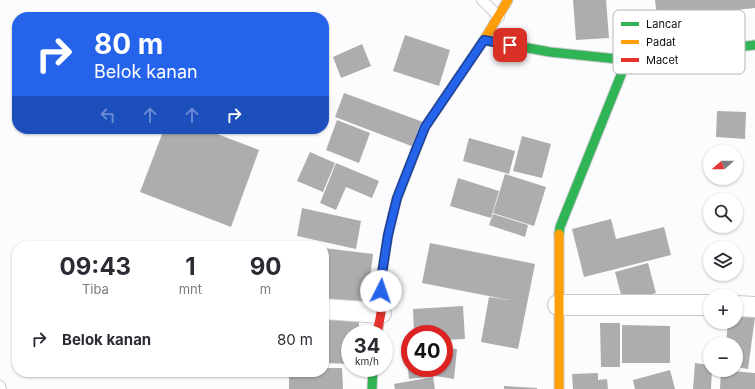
<!DOCTYPE html>
<html lang="id">
<head>
<meta charset="utf-8">
<style>
	:root { --surface:#fff; --page:#f2f2f3; --text:#2b2b33; --muted:#7c7c81 }
	body { margin:0; font-family:Inter,sans-serif; background:var(--page); color:var(--text); height:100vh; display:flex; flex-direction:column; font-size:15px; white-space:nowrap }
	* { box-sizing:border-box; margin:0 }
	p { font-size:13px; color:var(--muted) }
	.icon { flex:none; width:22px; height:22px; fill:none; stroke:currentColor; stroke-width:2; stroke-linecap:round; stroke-linejoin:round }
	.map { position:relative; flex:1; overflow:hidden }
	.drawer { position:absolute; left:12px; top:241px; width:317px; height:136px; display:flex; flex-direction:column; background:var(--surface); border-radius:16px; box-shadow:0 1px 3px #0004 }
	.drawer>* { flex:none }
	.hud { position:absolute; left:12px; top:12px; width:317px; height:122px; border-radius:16px; box-shadow:0 1px 3px #0004; background:#2563eb; color:#fff; overflow:hidden }
	.needle { width:26px; rotate:250deg }
	.fabs { position:absolute; left:703px; top:145px; display:grid; gap:8px }
	.fabs a { display:grid; place-items:center; width:40px; height:40px; border-radius:50%; background:var(--surface); box-shadow:0 1px 3px #0004; font-size:20px }
	.speed { position:absolute; left:341px; top:325px; display:flex; gap:8px; font-size:20px; font-weight:700; text-align:center }
	.speed>* { display:grid; place-content:center; width:52px; height:52px; border-radius:50%; background:var(--surface); box-shadow:0 1px 3px #0004; line-height:1 }
	.speed small { font-size:10px; font-weight:400 }
	.speed .limit { border:6px solid #d22; background:#fff; color:#111 }
	.pin { position:absolute; display:grid; place-items:center; width:34px; height:34px; color:#fff; margin:-17px; border-radius:8px; box-shadow:0 2px 6px #0006 }
	.me { position:absolute; width:44px; margin:-22px; rotate:4deg; stroke-linejoin:round; filter:drop-shadow(0 0 3px #0008) }
	.turn { display:flex; align-items:center; gap:14px; height:84px; padding:0 16px; font-size:18px }
	.turn .icon { width:52px; height:52px; stroke-width:2.5 }
	.turn b { display:block; font-size:28px; line-height:34px }
	.lanes { display:flex; align-items:center; height:38px; padding:0 16px; background:#0003; justify-content:center; gap:20px; direction:ltr }
	.lanes .off { opacity:.35 }
	.eta { display:flex; justify-content:space-evenly; align-items:center; height:68px; text-align:center }
	.eta b { font-size:24px; font-weight:700; line-height:28px }
	ul { padding:0; list-style:none }
	li { display:flex; align-items:center; gap:12px; height:60px; padding:0 16px }
	li div { flex:1 }
	li b { display:block; font-size:15px }
	li em { font-style:normal }
	.map>svg:first-child { display:block }
	.building { fill:#adadb0 }
	.lines { fill:none; stroke-linecap:round; stroke-linejoin:round }
	.lane-casing { stroke:#cac9ce; stroke-width:12 }
	.street-casing { stroke:#cac9ce; stroke-width:22 }
	.fast-casing { stroke:#cac9ce; stroke-width:11 }
	.slow-casing { stroke:#cac9ce; stroke-width:11 }
	.jam-casing { stroke:#cac9ce; stroke-width:11 }
	.lane { stroke:#fff; stroke-width:10 }
	.street { stroke:#fff; stroke-width:20 }
	.fast { stroke:#30b455; stroke-width:9 }
	.slow { stroke:#ff9f0a; stroke-width:9 }
	.jam { stroke:#e5322d; stroke-width:9 }
	.route-casing { stroke:#184099; stroke-width:10 }
	.route { stroke:#2563eb; stroke-width:7 }
	.key { fill:#fff; stroke:#b6b6b8; stroke-width:1 }
	.key-label { font-size:11px; fill:#0d0d12 }
</style>
</head>
<body>
<div class="map">
<svg width="755" height="389" viewBox="0 0 755 389">
	<rect width="100%" height="100%" fill="#fcfcfe"/>
	<!-- building -->
	<g class="building">
		<path d="M573,0H606L609,38L576,40Z"/>
		<path d="M655,0H755V8L657,18Z"/>
		<path d="M405,35L450,50L439,86L393,71Z"/>
		<path d="M362,44L371,66L341,78L333,57Z"/>
		<path d="M344,93L423,122L414,147L335,117Z"/>
		<path d="M717,111L746,112L745,139L716,137Z"/>
		<path d="M337,120L370,133L359,163L326,150Z"/>
		<path d="M164,129H204L259,150L231,227L140,192Z"/>
		<path d="M522,136L551,144L542,178L513,171Z"/>
		<path d="M469,138L515,151L509,174L463,161Z"/>
		<path d="M310,152L335,163L323,192L297,181Z"/>
		<path d="M336,163L379,181L372,198L346,187L336,210L320,203Z"/>
		<path d="M505,174L546,187L534,226L493,213Z"/>
		<path d="M458,178L499,191L491,218L450,206Z"/>
		<path d="M302,208L361,221L356,249L297,236Z"/>
		<path d="M493,214L528,225L525,237L489,225Z"/>
		<path d="M611,219L616,239L664,227L671,255L584,277L572,229Z"/>
		<path d="M430,243L535,264L518,349L481,342L489,297L509,300L422,283Z"/>
		<path d="M324,248L373,254L367,304L324,298Z"/>
		<path d="M648,263L656,293L623,302L615,272Z"/>
		<path d="M463,306L465,339L444,340V334H414L413,309Z"/>
		<path d="M736,314L755,317L748,369L736,367V344H726L728,322H736Z"/>
		<path d="M324,319L359,321V334H350V364L324,363Z"/>
		<path d="M600,323H620V367H601Z"/>
		<path d="M622,325L670,326V363H622Z"/>
		<path d="M444,348L457,349L454,379L436,376L409,379L406,349H410V368H432L433,377L434,368H444Z"/>
		<path d="M695,363L710,365V370H712L711,389H693Z"/>
		<path d="M324,368H342L343,389H289V372H324Z"/>
		<path d="M670,370L675,389H635L633,380Z"/>
		<path d="M721,370L755,373V389H720Z"/>
		<path d="M598,373V380L607,379L608,389H573L572,374Z"/>
		<path d="M433,377L435,389H395L394,384Z"/>
		<path d="M504,386L537,388V389H504Z"/>
	</g>
	<g class="lines">
		<defs>
			<g id="lane">
				<path d="M482,0L499,17"/>
				<path d="M0,386L1,389"/>
			</g>
			<g id="street">
				<path d="M558,305H710"/>
				<path d="M736,306L755,307"/>
				<path d="M324,309L381,313"/>
			</g>
			<g id="fast">
				<path d="M484,40L550,52L627,60L755,45"/>
				<path d="M559,234L560,227L627,60"/>
				<path d="M372,389L373,368"/>
			</g>
			<g id="slow">
				<path d="M393,214L397,198L425,127L484,40L508,0"/>
				<path d="M559,389V234"/>
			</g>
			<path id="jam" d="M377,334L381,313V280L388,235L393,214"/>
		</defs>
		<!-- lane casing -->
		<use href="#lane" class="lane-casing"/>
		<!-- street casing -->
		<use href="#street" class="street-casing"/>
		<!-- fast casing -->
		<use href="#fast" class="fast-casing"/>
		<!-- slow casing -->
		<use href="#slow" class="slow-casing"/>
		<!-- jam casing -->
		<use href="#jam" class="jam-casing"/>
		<!-- lane -->
		<use href="#lane" class="lane"/>
		<!-- street -->
		<use href="#street" class="street"/>
		<!-- fast -->
		<use href="#fast" class="fast"/>
		<!-- slow -->
		<use href="#slow" class="slow"/>
		<!-- jam -->
		<use href="#jam" class="jam"/>
	</g>
	<g class="lines">
		<defs>
			<path id="route" d="M381,291V280L388,235L397,198L415,152L425,127L484,40L510,45"/>
		</defs>
		<!-- route casing -->
		<use href="#route" class="route-casing"/>
		<!-- route -->
		<use href="#route" class="route"/>
	</g>
	<!-- legend -->
	<rect x="613" y="10" width="132" height="64" rx="6" class="key"/>
	<rect x="621" y="22" width="18" height="4" fill="#30b455"/>
	<rect x="621" y="40" width="18" height="4" fill="#ff9f0a"/>
	<rect x="621" y="58" width="18" height="4" fill="#e5322d"/>
	<g class="key-label">
		<text x="646" y="28">Lancar</text>
		<text x="646" y="46">Padat</text>
		<text x="646" y="64">Macet</text>
	</g>
</svg>
<div class="fabs">
<a><svg class="needle" viewBox="-14 -14 28 28"><path d="M0-13l5 13h-10z" fill="#e53935"/><path d="M0 13l5-13h-10z" fill="#7c7c81"/></svg></a>
<a><svg class="icon" aria-label="search" viewBox="0 0 24 24"><circle cx="10" cy="10" r="6"/><path d="M15 15l6 6"/></svg></a>
<a><svg class="icon" aria-label="layers" viewBox="0 0 24 24"><path d="M12 4l9 5-9 5-9-5zM3 14l9 5 9-5"/></svg></a>
<a>+</a>
<a>−</a>
</div>
<div class="speed"><div>34<small>km/h</small></div><div class="limit">40</div></div>
<div class="pin" style="left:510px;top:45px;background:#d93025"><svg class="icon" aria-label="arrive" viewBox="0 0 24 24"><path d="M6 21V4h12l-3 4 3 4H6"/></svg></div>
<svg class="me" style="left:381px;top:291px" viewBox="-20 -20 40 40"><circle r="19" fill="#fff"/><path d="M0-13L10 11 0 6-10 11z" fill="#2563eb"/></svg>
<div class="hud">
<div class="turn"><svg class="icon" aria-label="right" viewBox="0 0 24 24"><path d="M7 20v-9h11M14 6l5 5-5 5"/></svg><div><b>80 m</b>Belok kanan</div></div>
<div class="lanes"><svg class="icon off" aria-label="left" viewBox="0 0 24 24"><path d="M17 20v-9H6M10 6l-5 5 5 5"/></svg><svg class="icon off" aria-label="ahead" viewBox="0 0 24 24"><path d="M12 20V5M6 11l6-6 6 6"/></svg><svg class="icon off" aria-label="ahead" viewBox="0 0 24 24"><path d="M12 20V5M6 11l6-6 6 6"/></svg><svg class="icon" aria-label="right" viewBox="0 0 24 24"><path d="M7 20v-9h11M14 6l5 5-5 5"/></svg></div>
</div>
<section class="drawer">
<div class="eta">
<div><b>09:43</b><p>Tiba</p></div>
<div><b>1</b><p>mnt</p></div>
<div><b>90</b><p>m</p></div>
</div>
<ul>
<li><svg class="icon" aria-label="right" viewBox="0 0 24 24"><path d="M7 20v-9h11M14 6l5 5-5 5"/></svg><div><b>Belok kanan</b></div><em>80 m</em></li>
</ul>
</section>
</div>
</body>
</html>
